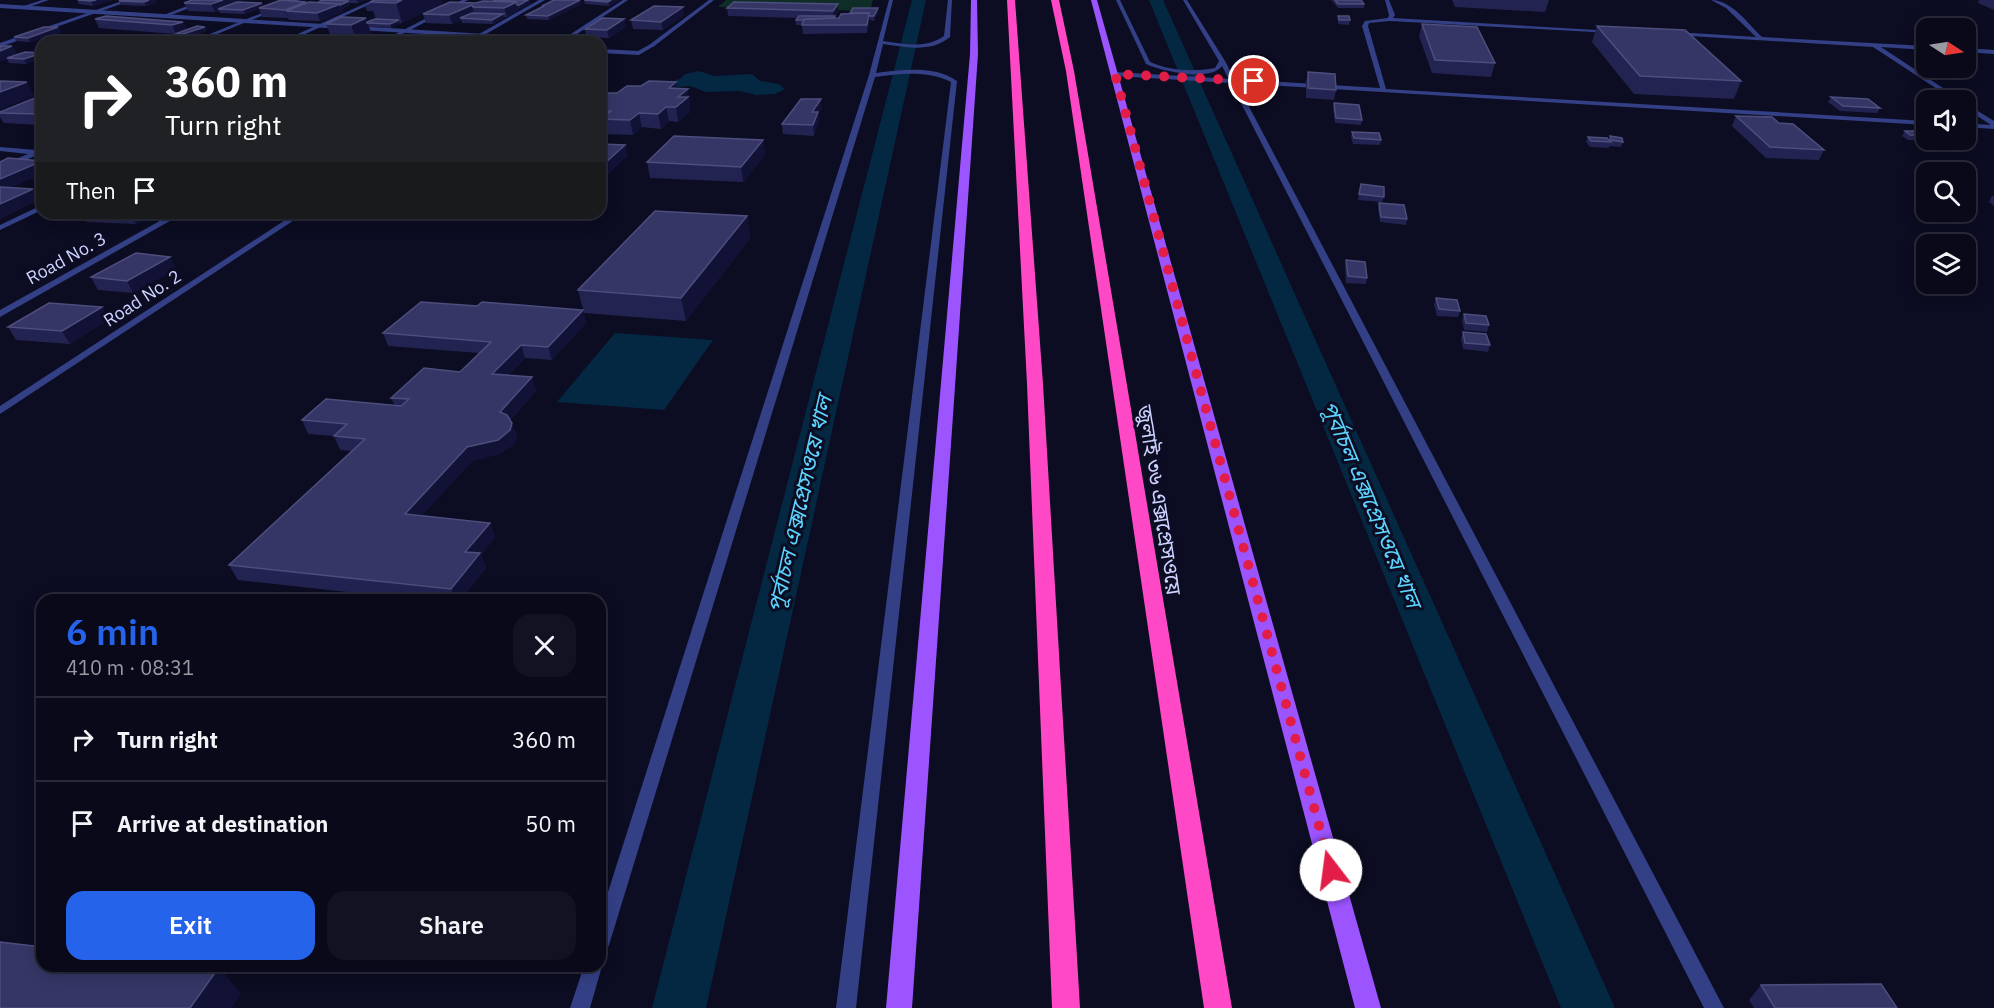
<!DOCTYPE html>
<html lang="en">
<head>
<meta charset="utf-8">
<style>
	:root { --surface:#09091a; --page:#121223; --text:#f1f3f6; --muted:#999aa2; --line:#292a39; --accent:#2563eb }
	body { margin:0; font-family:"IBM Plex Sans","Noto Sans Bengali",sans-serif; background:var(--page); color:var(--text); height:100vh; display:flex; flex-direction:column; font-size:22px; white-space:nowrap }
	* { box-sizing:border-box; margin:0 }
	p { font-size:20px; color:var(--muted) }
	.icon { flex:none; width:33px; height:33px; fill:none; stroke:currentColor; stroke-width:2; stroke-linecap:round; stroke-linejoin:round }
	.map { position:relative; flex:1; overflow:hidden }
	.drawer { position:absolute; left:36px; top:594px; width:570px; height:378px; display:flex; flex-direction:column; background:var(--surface); border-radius:18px; box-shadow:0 3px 15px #0003,0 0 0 2px var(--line) }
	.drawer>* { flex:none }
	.banner { position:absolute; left:36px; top:36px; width:570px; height:183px; border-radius:18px; box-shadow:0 3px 15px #0003,0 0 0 2px var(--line); background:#202124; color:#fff; overflow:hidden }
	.needle { width:39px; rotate:102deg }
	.controls { position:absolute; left:1916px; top:18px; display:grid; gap:12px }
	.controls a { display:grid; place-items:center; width:60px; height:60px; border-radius:12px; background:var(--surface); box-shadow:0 3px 15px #0003,0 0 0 2px var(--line); font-size:30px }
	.pin { position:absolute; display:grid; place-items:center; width:51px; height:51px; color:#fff; margin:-26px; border:3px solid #fff; border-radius:50%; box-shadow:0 2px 6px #0007 }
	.me { position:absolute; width:66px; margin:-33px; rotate:345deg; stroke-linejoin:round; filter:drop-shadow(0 0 4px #0008) }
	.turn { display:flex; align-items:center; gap:21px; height:126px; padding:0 30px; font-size:27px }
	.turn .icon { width:78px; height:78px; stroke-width:2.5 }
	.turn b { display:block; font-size:42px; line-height:51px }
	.then { display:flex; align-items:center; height:57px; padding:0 30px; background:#0003; gap:12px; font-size:22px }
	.round { display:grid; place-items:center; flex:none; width:63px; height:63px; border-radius:18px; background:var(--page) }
	.summary { display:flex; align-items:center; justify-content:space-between; height:102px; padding:0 30px }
	h1 { font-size:36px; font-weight:600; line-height:45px; color:var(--accent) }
	.cta { display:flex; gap:12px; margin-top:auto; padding:12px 30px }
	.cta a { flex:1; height:69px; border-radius:18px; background:var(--accent); color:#fff; font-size:24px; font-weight:600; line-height:69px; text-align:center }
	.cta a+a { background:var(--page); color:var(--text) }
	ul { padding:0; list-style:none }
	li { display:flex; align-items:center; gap:18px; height:84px; padding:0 30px; border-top:2px solid var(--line) }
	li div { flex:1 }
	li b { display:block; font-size:22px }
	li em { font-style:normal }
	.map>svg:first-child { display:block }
	.green { fill:#0e2d26 }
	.water { fill:#052842 }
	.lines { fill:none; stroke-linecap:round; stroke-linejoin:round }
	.canal { fill:#052842; fill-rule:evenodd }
	.pedestrian { fill:#334085; fill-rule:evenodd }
	.minor { fill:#334085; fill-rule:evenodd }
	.tertiary { fill:#334085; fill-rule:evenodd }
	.primary { fill:#9c54ff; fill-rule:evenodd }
	.motorway { fill:#ff48c5; fill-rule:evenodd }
	.wall { fill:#232352 }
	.shaded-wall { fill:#121237 }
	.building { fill:#353665; stroke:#4d4e7d; stroke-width:1.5 }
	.route { stroke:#e11d48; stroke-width:10; stroke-dasharray:0 18 }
	.labels { text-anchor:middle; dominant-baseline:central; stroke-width:6; stroke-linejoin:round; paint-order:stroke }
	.far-street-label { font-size:18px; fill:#cdd2ff; stroke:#0c0c22 }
	.street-label { font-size:21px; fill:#cdd2ff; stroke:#0c0c22 }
	.water-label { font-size:22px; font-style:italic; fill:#5bd5ff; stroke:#0c0c22 }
</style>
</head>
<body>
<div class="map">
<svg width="1994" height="1008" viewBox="0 0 1994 1008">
	<rect width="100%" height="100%" fill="#0c0c22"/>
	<!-- green -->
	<path class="green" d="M726,0H873L870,11L718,7Z"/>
	<!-- water -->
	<g class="water">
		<path d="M699,71L714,76L752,74L760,81L779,84L785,89L775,94L756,95L740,91L706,92L690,86L676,87L665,83L680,79L685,74Z"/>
		<path d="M615,333L713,340L664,410L557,402Z"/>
	</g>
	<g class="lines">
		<!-- canal -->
		<g class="canal">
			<path d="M912,0H926L706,1008H652Z"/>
			<path d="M1149,0H1163L1615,1008H1561Z"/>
		</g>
		<!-- pedestrian -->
		<g class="pedestrian">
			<path d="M889,0H893L883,41C904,44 926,49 944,36L948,0H952L950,37C931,53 905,47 883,44L876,73C902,70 934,65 957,81L856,1008H836L951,82C926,70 901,74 875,77L609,945L606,951L600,953V917L869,75Z"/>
			<path d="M1116,0H1120L1150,62C1171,71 1193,72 1215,68L1219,61L1183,0H1187L1225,61L1724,1008H1704L1222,66C1211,82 1161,71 1146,64Z"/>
			<path d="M600,961L602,966L590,1008H570L584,966H600Z"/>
		</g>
		<!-- minor -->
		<g class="minor">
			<path d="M42,0H49L26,8L21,7Z"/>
			<path d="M125,0H132L0,47V43Z"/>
			<path d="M203,0H210L166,17L161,16Z"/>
			<path d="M294,0H300L198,42H190Z"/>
			<path d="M373,0H379L288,42H280Z"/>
			<path d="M462,0H468L387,42H380Z"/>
			<path d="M539,0H545L472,42H465Z"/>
			<path d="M623,0H628L565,42L560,41Z"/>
			<path d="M709,0H714L653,47H649V45Z"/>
			<path d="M1385,0H1389L1395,15L1393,18L1614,31L1611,33L1390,21L1369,23L1368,26L1386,89L1926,121V125L1115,76L1112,74L1115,72L1380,88L1362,26L1365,21L1388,18L1389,15Z"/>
			<path d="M1711,0C1732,0 1748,24 1762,37L1926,46V50L1881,47L1961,100H1954L1873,47L1674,35L1676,32L1756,37L1726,8Z"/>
			<path d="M1965,48L1994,50V54L1965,52Z"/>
			<path d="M1965,103L1994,121V129L1965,127V123L1991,125L1965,108Z"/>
			<path d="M0,147L36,150L42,148V153L0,171V166L28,154L0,151Z"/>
			<path d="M42,205V210L0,230V225Z"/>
			<path d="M174,213H184L0,317V310Z"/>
			<path d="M296,213H305L0,414V406Z"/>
		</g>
		<!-- tertiary -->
		<g class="tertiary">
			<path d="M0,4L583,40L586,42H556L0,8Z"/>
			<path d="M649,45L654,46L639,55L600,53V49L638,51Z"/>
		</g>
		<!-- primary -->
		<g class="primary">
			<path d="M971,0H977L978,54L912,1008H886L970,54Z"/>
			<path d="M1091,0H1097L1381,1008H1355Z"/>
		</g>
		<!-- motorway -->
		<g class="motorway">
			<path d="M1007,0H1015L1043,384L1080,1008H1052L1027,384Z"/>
			<path d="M1051,0H1059L1074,71L1232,1008H1204L1066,71Z"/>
		</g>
	</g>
	<!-- wall -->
	<g class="wall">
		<path d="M77,0H113L93,6L79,4Z"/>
		<path d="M331,0H366L358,3H349L350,5L342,9L343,12L320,21L289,20L288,18L262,17L259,9L245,14L220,13L219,11L215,12L188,11L184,3L243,2L262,3L263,7L306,2L307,3H317Z"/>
		<path d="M375,0H441L442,4L391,28L369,27L373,40L368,42H333L326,24L366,18L367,22L376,19L373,11H367L365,6L371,4L370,2Z"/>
		<path d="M495,0H529L530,4L518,9L519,10L507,17H503L504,18L493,24L462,23L461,20L452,24L426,23L423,14Z"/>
		<path d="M580,0L581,4L549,20L527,19L526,15L542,7V6Z"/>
		<path d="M584,0H620L609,6L585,4Z"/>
		<path d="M1331,0H1361L1364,4V8H1338Z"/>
		<path d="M1452,0H1549L1545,12L1455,7Z"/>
		<path d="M1979,0H1994V10L1978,3Z"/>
		<path d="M119,1L157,2L146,6L121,5Z"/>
		<path d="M838,4V12L835,16L836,18H839L850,13L878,8V12L874,21L869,20L867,33L803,34L802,25H796V20L797,18L728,16L727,8Z"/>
		<path d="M684,15L663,30L633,29L631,20Z"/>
		<path d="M1338,16L1350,20L1349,25L1338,24Z"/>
		<path d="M95,19L183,22L187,30L205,27L206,31L185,39L177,38L175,34L99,28Z"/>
		<path d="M624,19L626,27L609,38L586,37L585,29Z"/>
		<path d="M1422,24L1495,63L1491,77L1432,73L1419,36Z"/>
		<path d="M1597,26L1741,81L1734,99L1634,94L1592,42Z"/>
		<path d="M58,27L61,32L30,42L16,41L14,37Z"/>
		<path d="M0,46H12L17,55L42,53V58L26,64L9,63L7,59L0,61Z"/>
		<path d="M1308,72L1336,90L1334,100L1306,98V82Z"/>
		<path d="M677,88L690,103L689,104L690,112L678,122L669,121L661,129L642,127L633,135L604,134L602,125H600V97L617,93Z"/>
		<path d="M42,95V125L4,123L0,117V112Z"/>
		<path d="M1831,97L1880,108L1877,113L1840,111L1828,102Z"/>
		<path d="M1334,103L1362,120L1361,125L1335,123L1333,108Z"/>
		<path d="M822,109L818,114L819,122L814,136L783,134L782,124Z"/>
		<path d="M1736,116L1779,123L1824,150L1819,160L1766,158L1732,126Z"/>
		<path d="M1905,131L1926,134V140L1925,141L1908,140L1902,136Z"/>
		<path d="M1352,132L1381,140L1380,145L1353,144L1351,137Z"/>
		<path d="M1610,136L1623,142L1621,147L1609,146V148L1590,147L1586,142L1588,137L1609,140Z"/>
		<path d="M763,140L765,155L743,182L650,178L647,162Z"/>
		<path d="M600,144L625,145L627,156L607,175L600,174Z"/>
		<path d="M1361,184L1384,197L1382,202L1358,200Z"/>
		<path d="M1992,196H1994V206L1989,202Z"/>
		<path d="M1379,203L1407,219L1406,225L1380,222L1378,209Z"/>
		<path d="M82,213H156L136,224L87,222Z"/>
		<path d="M353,213H393L388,215L365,218Z"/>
		<path d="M747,216L750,238L686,321L584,313L578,290Z"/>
		<path d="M170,257L176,269L133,293L98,290L91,277Z"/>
		<path d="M1346,260L1367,278L1366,284L1346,283L1345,267Z"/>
		<path d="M1436,298L1460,311L1458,317L1437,316L1434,305Z"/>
		<path d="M477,306L583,310L586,323L552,360L525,358L508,375L532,377L536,391L510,420L517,437L514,444L502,453L472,461L422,515L490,523L495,537L481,555L486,568L460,600H420L238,580L229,565L352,451L340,450L334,436L308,434L302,420L395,406L391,398L460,372L479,353L388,346L383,333Z"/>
		<path d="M1464,314L1489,325L1487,332L1464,330L1462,320Z"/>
		<path d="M109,319L70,344L16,340L8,327Z"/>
		<path d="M1463,332L1490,345L1488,352L1463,349L1461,338Z"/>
		<path d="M1761,985L1897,1008H1754L1749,1000Z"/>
	</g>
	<!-- shaded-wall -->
	<g class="shaded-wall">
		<path d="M96,0H113L93,6L91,1Z"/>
		<path d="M149,0H157V2L146,6L144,2Z"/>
		<path d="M223,0H242L243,2L218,9L219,11L215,12L211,4Z"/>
		<path d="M357,0H366L358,3Z"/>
		<path d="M402,0H441L442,4L402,23L396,3Z"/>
		<path d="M528,0H529L530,4L520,9L519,5Z"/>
		<path d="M580,0L581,4L549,20L548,16Z"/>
		<path d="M611,0H620L609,6L608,2Z"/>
		<path d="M349,1L350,5L342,9L343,12L320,21L317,13Z"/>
		<path d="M306,2L309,10L286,11L288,18L285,10Z"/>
		<path d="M517,2L519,10L507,17L504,8Z"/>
		<path d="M262,3L264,8H259V9L245,14L243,10Z"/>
		<path d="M838,4V12L835,16L836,20L833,19V11Z"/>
		<path d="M472,5L474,13L460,18L461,20L452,24L449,15Z"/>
		<path d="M683,7L684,15L663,30L661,22Z"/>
		<path d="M878,8V12L874,21V16Z"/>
		<path d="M869,13L870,22L867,33V25Z"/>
		<path d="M503,14L504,18L493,24L492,20Z"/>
		<path d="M366,18L373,40L368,42H357L351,25Z"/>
		<path d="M624,19L626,27L609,38L607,30Z"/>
		<path d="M399,20L400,24L391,28L390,24Z"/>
		<path d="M183,22L187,30L176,34L172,25Z"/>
		<path d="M58,27L61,32L30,42L28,38Z"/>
		<path d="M205,27L206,31L185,39L183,34Z"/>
		<path d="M421,36L423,42H410Z"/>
		<path d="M449,38L450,42H441Z"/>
		<path d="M12,46L17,55L0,61V51Z"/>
		<path d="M42,53V58L26,64L24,59Z"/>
		<path d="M27,82L34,96L0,110V92Z"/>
		<path d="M676,82L678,96L669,88Z"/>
		<path d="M688,89L690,103L689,104L690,112L678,122L676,107L678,97Z"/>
		<path d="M821,99L822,109L818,114L819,122L814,136L812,112Z"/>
		<path d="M666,107L669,121L661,129L658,114Z"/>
		<path d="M639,113L642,127L633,135L630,120Z"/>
		<path d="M763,140L765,155L743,182L741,167Z"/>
		<path d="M625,145L627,156L607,175L604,164Z"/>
		<path d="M42,161V174L2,192L0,188V179Z"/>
		<path d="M33,189L39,200L0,219V204Z"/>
		<path d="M130,213H156L136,224Z"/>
		<path d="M363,213H393L388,215L365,218Z"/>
		<path d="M747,216L750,238L686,321L681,298Z"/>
		<path d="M170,257L176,269L133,293L127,281Z"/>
		<path d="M102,307L109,319L70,344L62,331Z"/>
		<path d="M583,310L586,323L552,360L548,347Z"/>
		<path d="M521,345L525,358L496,387L492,374Z"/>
		<path d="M532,377L536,391L505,425L500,412Z"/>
		<path d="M512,423L517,437L514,444L502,453L472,461L411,528L405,514L467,447Z"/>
		<path d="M490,523L495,537L481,555L486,568L460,600H455L451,589L465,552Z"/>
		<path d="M219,967L241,994L232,1008H190Z"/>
	</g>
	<!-- building -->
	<g class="building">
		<path d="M78,0H96L91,1Z"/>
		<path d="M121,0H149L144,2L119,1Z"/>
		<path d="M192,0H223L211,4L184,3Z"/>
		<path d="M281,0L306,2L285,10L259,8Z"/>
		<path d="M322,0L349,1L340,5V4L317,3Z"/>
		<path d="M375,0H402L396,3L370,2Z"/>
		<path d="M495,0H528L519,5H517V2L493,1Z"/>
		<path d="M554,0H580L548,16L526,15L544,6H542Z"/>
		<path d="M584,0H611L608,2Z"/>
		<path d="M1335,0H1361L1364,4H1338Z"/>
		<path d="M483,1L517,2L504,8L473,7L472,5L449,15L423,14L450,2L476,3Z"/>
		<path d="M237,2L262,3L243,10L218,9Z"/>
		<path d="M309,2L340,4L317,13L286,11Z"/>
		<path d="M734,2L838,4L833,11L727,8Z"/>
		<path d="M654,6L683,7L661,22L631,20Z"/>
		<path d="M853,8H878L874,16H869V13H850Z"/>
		<path d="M472,13L503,14L492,20L460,18Z"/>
		<path d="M869,13L867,25H802L804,19L839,18L841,14Z"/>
		<path d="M106,16L183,22L172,25L95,19Z"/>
		<path d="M799,16H835L834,18L804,19V20H796Z"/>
		<path d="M1338,16H1349L1350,20H1339Z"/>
		<path d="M341,17L366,18L351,25L326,24Z"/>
		<path d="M602,18L624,19L607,30L585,29Z"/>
		<path d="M375,19L399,20L390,24L367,23V22Z"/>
		<path d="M1422,24L1477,27L1495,63L1435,60Z"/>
		<path d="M197,26L205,27L183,34H175Z"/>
		<path d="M1597,26L1685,30L1741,81L1640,76Z"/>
		<path d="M44,27H58L28,38L14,37Z"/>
		<path d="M394,35L421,36L410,42H420L429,37L449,38L441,42H369L375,39L384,40Z"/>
		<path d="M148,41L168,42H145Z"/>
		<path d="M0,46H12L0,51Z"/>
		<path d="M25,52L42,53L24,59L7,58Z"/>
		<path d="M1308,72L1335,74L1336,90L1308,88Z"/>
		<path d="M0,81L27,82L0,92Z"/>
		<path d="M649,81L676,82L669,88L688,89L678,97H688L676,107H666L658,114L639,113L630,120L601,119L611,111H600V105L603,103H600V97L607,93H617L627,86H641Z"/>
		<path d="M42,95V113L39,114L0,113V112Z"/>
		<path d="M1831,97L1868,99L1880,108L1843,106Z"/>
		<path d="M801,99H821L812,112H818L813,125L782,124Z"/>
		<path d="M1334,103L1359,105L1362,120L1336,118Z"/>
		<path d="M1736,116L1772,117L1779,123L1793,124L1824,150L1770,147Z"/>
		<path d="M1905,131H1922L1926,134V136L1910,135Z"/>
		<path d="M1352,132L1379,133L1381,140L1354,138Z"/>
		<path d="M674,136L763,140L741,167L647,162Z"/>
		<path d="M1610,136L1622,138L1623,142L1611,140Z"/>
		<path d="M1588,137L1607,138L1611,142L1591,141Z"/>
		<path d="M600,144L625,145L604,164H600Z"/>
		<path d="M8,158L42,161L0,179V162Z"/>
		<path d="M1361,184L1384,187V197L1359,194Z"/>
		<path d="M0,187L33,189L0,204Z"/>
		<path d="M1379,203L1404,205L1407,219L1381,217Z"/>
		<path d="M655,211L747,216L681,298L578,290Z"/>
		<path d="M136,253L170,257L127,281L91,277Z"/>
		<path d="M1346,260L1365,262L1367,278L1348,276Z"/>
		<path d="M1436,298L1457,300L1460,311L1439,309Z"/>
		<path d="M421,302L477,306L482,302L583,310L548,347L521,345L492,374L532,377L500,412L507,415L512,423L510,430L498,440L467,447L405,514L490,523L465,552L480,553L451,589L229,565L365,439L334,436L347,424L302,420L326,399L401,406L409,399L391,398L424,368L460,372L491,342L383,333Z"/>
		<path d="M49,303L102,307L62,331L8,327Z"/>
		<path d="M1464,314L1486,316L1489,325L1466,323Z"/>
		<path d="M1463,332L1486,334L1490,345L1465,343Z"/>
		<path d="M0,942L42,947V966H209L219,967L190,1008H0Z"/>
		<path d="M1881,984L1897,1008H1775L1761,985Z"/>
	</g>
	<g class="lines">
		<!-- route -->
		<path class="route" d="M1254,81L1115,74L1331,870"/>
	</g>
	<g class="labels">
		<!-- far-street labels -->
		<g class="far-street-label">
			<text transform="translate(66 258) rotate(-29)">Road No. 3</text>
			<text transform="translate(142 298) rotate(-33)">Road No. 2</text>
		</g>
		<!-- street labels -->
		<g class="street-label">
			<text transform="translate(1160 500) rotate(81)">জুলাই ৩৬ এক্সপ্রেসওয়ে</text>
		</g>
		<!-- water labels -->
		<g class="water-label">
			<text transform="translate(799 504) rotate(-77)">পূর্বাচল এক্সপ্রেসওয়ে খাল</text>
			<text transform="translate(1372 504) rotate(67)">পূর্বাচল এক্সপ্রেসওয়ে খাল</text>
		</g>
	</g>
</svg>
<div class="controls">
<a><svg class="needle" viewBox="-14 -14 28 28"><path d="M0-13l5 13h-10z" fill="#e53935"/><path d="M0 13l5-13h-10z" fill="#999aa2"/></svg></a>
<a><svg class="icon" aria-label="sound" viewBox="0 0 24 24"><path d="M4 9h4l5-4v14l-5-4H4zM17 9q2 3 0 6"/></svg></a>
<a><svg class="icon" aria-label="search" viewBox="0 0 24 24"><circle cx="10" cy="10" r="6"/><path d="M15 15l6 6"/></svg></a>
<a><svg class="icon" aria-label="layers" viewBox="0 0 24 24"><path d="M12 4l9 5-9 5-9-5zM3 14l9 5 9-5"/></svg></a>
</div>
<div class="pin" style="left:1254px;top:81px;background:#d93025"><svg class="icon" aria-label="arrive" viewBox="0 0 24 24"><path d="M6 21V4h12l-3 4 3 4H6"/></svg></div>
<svg class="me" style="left:1331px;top:870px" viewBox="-20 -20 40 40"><circle r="19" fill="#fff"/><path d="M0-13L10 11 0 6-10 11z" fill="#e11d48"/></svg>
<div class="banner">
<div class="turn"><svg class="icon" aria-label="right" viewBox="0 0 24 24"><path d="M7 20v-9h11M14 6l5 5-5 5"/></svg><div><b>360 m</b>Turn right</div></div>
<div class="then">Then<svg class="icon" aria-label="arrive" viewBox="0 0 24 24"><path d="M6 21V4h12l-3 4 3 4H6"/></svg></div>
</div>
<section class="drawer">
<div class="summary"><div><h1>6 min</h1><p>410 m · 08:31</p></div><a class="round"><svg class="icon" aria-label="close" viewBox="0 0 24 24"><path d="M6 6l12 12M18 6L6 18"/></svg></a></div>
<ul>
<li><svg class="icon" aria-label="right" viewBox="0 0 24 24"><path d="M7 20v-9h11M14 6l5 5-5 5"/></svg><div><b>Turn right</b></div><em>360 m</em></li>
<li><svg class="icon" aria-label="arrive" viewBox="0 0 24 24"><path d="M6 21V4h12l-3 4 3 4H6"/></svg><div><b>Arrive at destination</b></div><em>50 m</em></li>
</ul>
<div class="cta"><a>Exit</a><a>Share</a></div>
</section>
</div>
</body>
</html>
